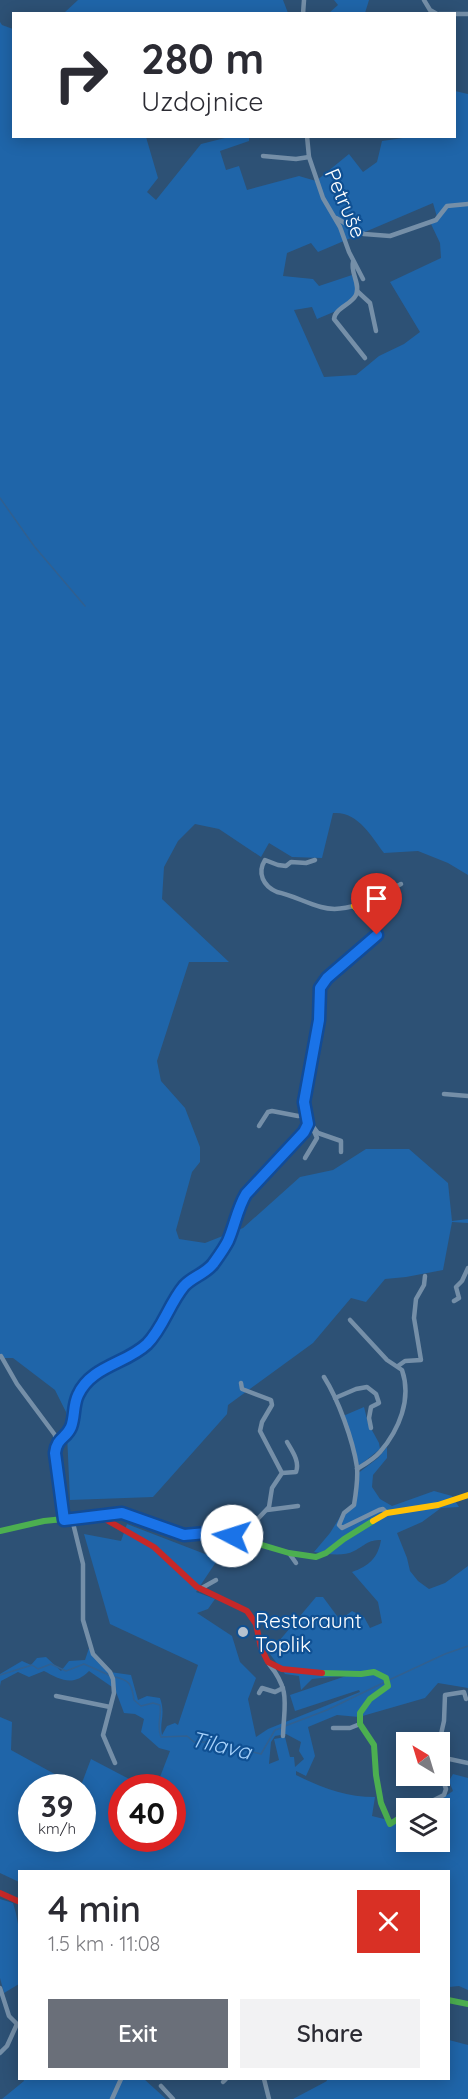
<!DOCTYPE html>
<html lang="en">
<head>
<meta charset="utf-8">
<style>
	:root { --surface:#fff; --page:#f2f2f3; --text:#2b2b33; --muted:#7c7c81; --accent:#6a6f79 }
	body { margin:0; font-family:Quicksand,sans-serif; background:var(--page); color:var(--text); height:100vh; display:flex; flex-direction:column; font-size:22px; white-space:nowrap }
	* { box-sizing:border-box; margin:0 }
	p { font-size:20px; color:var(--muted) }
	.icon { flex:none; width:33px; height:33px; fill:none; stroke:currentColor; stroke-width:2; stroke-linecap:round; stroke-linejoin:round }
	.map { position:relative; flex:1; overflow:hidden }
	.side { position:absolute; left:18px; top:1870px; width:432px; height:210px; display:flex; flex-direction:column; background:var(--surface); border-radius:0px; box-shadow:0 3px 15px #0003 }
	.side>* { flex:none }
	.hud { position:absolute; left:12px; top:12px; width:444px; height:126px; border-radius:0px; box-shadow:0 3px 15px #0003; background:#fff; color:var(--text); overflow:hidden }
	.needle { width:39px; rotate:322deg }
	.controls { position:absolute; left:396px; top:1732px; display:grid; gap:12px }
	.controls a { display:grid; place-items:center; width:54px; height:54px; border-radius:0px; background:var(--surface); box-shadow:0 3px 15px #0003; font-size:30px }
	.speed { position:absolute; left:18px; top:1774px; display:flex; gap:12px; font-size:30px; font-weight:700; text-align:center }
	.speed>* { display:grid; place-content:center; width:78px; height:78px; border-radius:50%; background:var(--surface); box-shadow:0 3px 15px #0003; line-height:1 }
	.speed small { font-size:15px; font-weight:400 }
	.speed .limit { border:9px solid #d22; background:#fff; color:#111 }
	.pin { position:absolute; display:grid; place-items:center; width:51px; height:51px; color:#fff; margin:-62px -26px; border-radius:50% 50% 50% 0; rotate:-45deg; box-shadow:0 0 6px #0007 }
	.pin .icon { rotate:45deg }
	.me { position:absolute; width:66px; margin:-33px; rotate:275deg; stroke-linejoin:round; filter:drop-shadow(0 0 4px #0008) }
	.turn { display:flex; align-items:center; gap:21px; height:126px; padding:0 30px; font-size:27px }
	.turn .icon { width:78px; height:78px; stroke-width:2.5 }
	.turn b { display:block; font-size:42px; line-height:51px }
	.round { display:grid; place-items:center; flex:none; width:63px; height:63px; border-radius:0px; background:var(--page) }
	.summary { display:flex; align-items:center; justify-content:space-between; height:102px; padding:0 30px }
	h1 { font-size:36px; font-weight:600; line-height:45px }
	.action { display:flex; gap:12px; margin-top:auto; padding:12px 30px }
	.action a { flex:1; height:69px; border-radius:0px; background:var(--accent); color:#fff; font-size:24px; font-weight:600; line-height:69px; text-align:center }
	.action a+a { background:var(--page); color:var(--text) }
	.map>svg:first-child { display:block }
	.green { fill:#1f65a9; fill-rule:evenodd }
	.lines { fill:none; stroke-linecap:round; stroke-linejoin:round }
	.stream { stroke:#316090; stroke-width:1.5 }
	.street { stroke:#758fa8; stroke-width:4.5 }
	.fast { stroke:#4caf50; stroke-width:6 }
	.slow { stroke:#ffc107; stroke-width:6 }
	.jam { stroke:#c62828; stroke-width:6 }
	.route-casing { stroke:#114b97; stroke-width:15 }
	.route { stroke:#1a73e8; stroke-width:10 }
	.poi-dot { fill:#b6c2cf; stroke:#0f5093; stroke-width:2 }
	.labels { text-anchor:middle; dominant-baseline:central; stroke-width:4.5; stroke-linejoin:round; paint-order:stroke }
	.street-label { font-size:21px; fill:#fff; stroke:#0f5093 }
	.poi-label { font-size:21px; fill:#fff; stroke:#0f5093; text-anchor:start }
	.water-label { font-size:22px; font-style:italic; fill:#a7d2fb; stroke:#0f5093 }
</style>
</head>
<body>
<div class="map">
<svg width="468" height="2099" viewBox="0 0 468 2099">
	<rect width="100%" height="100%" fill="#2d5175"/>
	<!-- green -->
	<g class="green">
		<path d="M78,0H283L288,13H64Z"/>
		<path d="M334,0H369L365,13H329L338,5Z"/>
		<path d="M0,22L2,25L13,29L14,136L146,137L158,178L147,192L156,200L201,144L229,137H249V141L220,151L226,170L239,166L247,190L299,176L316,181L349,154L363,172L377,162L382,141L410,137L454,136L455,91L468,94V875L448,863L418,851L384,853C371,836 358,811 333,813L322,858L292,857L269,843L261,857L219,829L195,824L178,841L164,867L162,899L229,962H189L157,1061L161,1081L185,1108L200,1147V1162L192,1172L176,1230L179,1239L205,1243L243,1228L300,1177L333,1170L366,1149H409L448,1183L452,1221L468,1219V1223L452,1222L443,1270L406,1277L385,1279L366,1302L351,1298L313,1343L228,1405L227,1414L153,1497L70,1500L66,1412L55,1390L13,1358H0ZM433,203L437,217L431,224L440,243L441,258L390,282L420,332L404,344L379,356L356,375L324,377L294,310L312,307L317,319L336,311L355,296L356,287L352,275L319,286L313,279L283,276L287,253L311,243L318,252Z"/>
		<path d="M364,1407L368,1423L379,1443L380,1449L359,1466L343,1416Z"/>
		<path d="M387,1447V1458L373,1475L372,1487L380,1499L392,1506L434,1491L452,1496L459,1507L441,1508L422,1522L397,1533L407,1558L410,1571L418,1581L429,1589L445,1583L468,1566V1688L438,1683L425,1698L359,1717L337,1715L308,1727L315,1756L306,1776L296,1771V1775C322,1788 346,1797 375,1797L372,1816L400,1823L406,1820V1842H440V1809H426L453,1791L449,1781L453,1774L468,1778V1990L459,1986L449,1987L448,1872H20L19,1882L0,1873V1717L12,1722L11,1750L80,1788H32V1839H82V1788H80L91,1759L133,1781L160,1777L170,1751L159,1748L141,1732L144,1719L135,1714L124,1713L115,1689L89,1671C73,1687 61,1680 44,1671L29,1677L18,1672L1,1681L0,1686V1674L22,1661L31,1665L37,1658L46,1657L61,1671L69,1661L85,1660L89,1648L110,1672L131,1675L138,1700L147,1696L160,1698C166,1715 159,1722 162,1735L167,1726L175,1723L178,1725L198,1665L110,1624L84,1534L121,1541L127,1524L218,1559L196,1592L215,1599L208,1609L197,1613L232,1636L240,1662L256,1678L248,1699L256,1737L268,1729L360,1692L359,1690L295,1711L290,1695L349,1675L312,1679L301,1690L299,1676L285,1674L269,1653L316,1597H323L340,1620L352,1611L364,1617L370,1628L382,1623L378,1602L352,1572C369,1566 378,1558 381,1540C367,1540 366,1545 354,1551C343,1557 326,1554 314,1552L330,1533L343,1512L355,1505L357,1474L378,1458ZM286,1734L301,1742L299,1751L304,1759L295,1767L294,1757H290L285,1737L274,1739L279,1760L269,1764L271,1742L275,1736ZM122,1788H172V1839H122Z"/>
		<path d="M0,1899L13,1903C22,1929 20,1958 19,1984L4,1993L0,1978Z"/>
		<path d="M449,2040L468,2045V2099H293L327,2081L326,2079H448Z"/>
		<path d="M23,2079H144L166,2099H2L24,2081Z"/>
	</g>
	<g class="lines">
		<!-- stream -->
		<g class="stream">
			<path d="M0,498L34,546L85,606"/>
			<path d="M0,1675L32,1665L38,1669L51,1664L66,1671L84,1664L111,1676"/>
			<path d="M115,1677C130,1680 132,1685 134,1700L141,1706L153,1703L160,1705C162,1716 156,1726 161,1737L187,1736L194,1742H223L232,1747L261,1754L275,1730L281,1728"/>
			<path d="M389,1680L445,1654L468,1646"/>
			<path d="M285,1726L327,1710L385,1682"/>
		</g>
		<!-- street -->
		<g class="street">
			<path d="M424,0L430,10L437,14"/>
			<path d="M303,14L304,0"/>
			<path d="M439,14H468"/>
			<path d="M307,136L309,157L323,198L340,227L349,252L363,279"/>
			<path d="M263,156L296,159L309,157"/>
			<path d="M336,218L364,234L390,236L436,220L447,206L468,204"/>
			<path d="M353,262C350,272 361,285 356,295C351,305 335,308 334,319L365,358"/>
			<path d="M357,291L370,303L376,331"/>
			<path d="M315,860L306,863L291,862L286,866L278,865L265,860C257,873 263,886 277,892C292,895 306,903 321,907C348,915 378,896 401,884"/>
			<path d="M369,900L383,914L393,905"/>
			<path d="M444,1094L468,1096"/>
			<path d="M308,1120L318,1133L341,1141V1152"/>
			<path d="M259,1126L268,1112L272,1111L298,1116L305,1115"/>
			<path d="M305,1158L317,1138L314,1131"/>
			<path d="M454,1301L459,1298L456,1287L462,1281L468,1268"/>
			<path d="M350,1320L387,1360L402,1370C412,1399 399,1430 380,1452C374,1459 365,1464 357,1469"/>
			<path d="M1,1356L17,1384L55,1435L56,1444"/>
			<path d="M398,1366L405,1361L421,1360L414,1318L416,1299L424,1285L425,1276"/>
			<path d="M324,1377C338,1399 353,1440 357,1467C358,1478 356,1493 354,1505L344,1513L339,1525L342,1528L379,1510L383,1509L387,1513"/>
			<path d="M241,1383L242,1389L271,1400L272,1405L262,1422L260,1431L282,1473L272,1488L269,1507L252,1525V1534L256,1542"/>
			<path d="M335,1398L356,1389L367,1387L376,1394L379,1403L371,1407L369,1418L371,1428"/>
			<path d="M282,1473L296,1472C300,1461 292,1451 287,1442"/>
			<path d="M267,1510L298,1506"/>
			<path d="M72,1519L83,1564V1620L93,1654L110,1672L113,1679L114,1693L103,1735L115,1763"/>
			<path d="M227,1535L234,1551"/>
			<path d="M289,1553L296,1563"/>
			<path d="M200,1589L216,1580"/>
			<path d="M269,1664C291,1691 284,1704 283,1736"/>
			<path d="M259,1693L262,1688L275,1692L283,1688"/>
			<path d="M56,1696L110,1707"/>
			<path d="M333,1728H350L360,1724"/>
			<path d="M439,1743L444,1721L445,1695L464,1692L466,1699"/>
			<path d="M440,1757L468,1763"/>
			<path d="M416,1809L444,1795L446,1789L440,1771"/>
			<path d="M0,1988L9,2016L17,2024"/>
			<path d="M0,2053L7,2046L17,2024"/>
			<path d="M264,2079L269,2099"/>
			<path d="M223,2082L226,2079"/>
			<path d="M161,2086L173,2099"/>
			<path d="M112,2099L121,2079"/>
		</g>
		<!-- fast -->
		<g class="fast">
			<path d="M64,1520L55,1453C57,1438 65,1438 71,1426C76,1416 74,1401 80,1391C94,1366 127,1362 147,1344C164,1327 170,1302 184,1286C189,1281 197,1278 203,1274C209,1269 214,1262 218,1256C232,1237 233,1214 246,1194L307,1129C308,1120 305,1112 304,1102L319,1020L320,996"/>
			<path d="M0,1531L44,1521L122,1513L184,1535L206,1533L232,1536L289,1553L316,1557L326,1553L344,1539L373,1521"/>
			<path d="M322,1673L361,1674L374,1672L386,1678L388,1686L370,1699L360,1713V1724L374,1745L376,1775L381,1803L390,1824L406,1814"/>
			<path d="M448,2000L468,2004"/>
		</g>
		<!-- slow -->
		<g class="slow">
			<path d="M320,996C320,975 361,948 377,935L376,929L354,906"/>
			<path d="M373,1521L387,1513L438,1505L468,1495"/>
		</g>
		<!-- jam -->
		<g class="jam">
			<path d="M98,1515L154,1547L197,1587L247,1611L256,1624L261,1648L268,1662L282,1669L322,1673"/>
			<path d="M0,1893L20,1902"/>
		</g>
	</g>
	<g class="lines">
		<defs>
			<path id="route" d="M232,1536L206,1533L184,1535L122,1513L64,1520L55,1453C57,1437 66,1439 71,1427C75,1417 73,1405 78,1395C91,1366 126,1364 147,1344C163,1328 169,1304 184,1286C192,1277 205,1274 213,1264C218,1257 224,1249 228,1241C235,1225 237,1209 246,1194L304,1132L308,1124L304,1102L319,1020L320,988L327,978L377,935"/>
		</defs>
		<!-- route casing -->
		<use href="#route" class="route-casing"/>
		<!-- route -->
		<use href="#route" class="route"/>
	</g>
	<!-- markers -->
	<circle class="poi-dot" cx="243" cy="1632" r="6"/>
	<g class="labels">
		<!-- street labels -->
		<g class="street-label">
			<text transform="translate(346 203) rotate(67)">Petruše</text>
		</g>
		<!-- poi labels -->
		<g class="poi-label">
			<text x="255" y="1620">Restoraunt<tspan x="255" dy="24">Toplik</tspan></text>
		</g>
		<!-- water labels -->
		<g class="water-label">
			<text transform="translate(221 1745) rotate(13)">Tilava</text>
		</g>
	</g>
</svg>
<div class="controls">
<a><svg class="needle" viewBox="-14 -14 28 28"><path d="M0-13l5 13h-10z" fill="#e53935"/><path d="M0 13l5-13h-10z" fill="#7c7c81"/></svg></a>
<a><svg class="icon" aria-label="layers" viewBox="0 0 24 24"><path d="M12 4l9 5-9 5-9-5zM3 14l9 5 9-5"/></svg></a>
</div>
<div class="speed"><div>39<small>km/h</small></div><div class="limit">40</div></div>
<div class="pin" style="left:377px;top:935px;background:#d93025"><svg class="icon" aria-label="arrive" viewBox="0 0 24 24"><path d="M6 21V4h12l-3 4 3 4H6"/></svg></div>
<svg class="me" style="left:232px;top:1536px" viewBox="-20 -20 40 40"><circle r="19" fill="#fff"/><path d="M0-13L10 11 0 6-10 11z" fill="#1a73e8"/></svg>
<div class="hud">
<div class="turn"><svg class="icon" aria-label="right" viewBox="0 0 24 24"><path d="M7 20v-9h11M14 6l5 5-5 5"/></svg><div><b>280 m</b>Uzdojnice</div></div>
</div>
<section class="side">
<div class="summary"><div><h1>4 min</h1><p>1.5 km · 11:08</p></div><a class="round" style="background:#d93025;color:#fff"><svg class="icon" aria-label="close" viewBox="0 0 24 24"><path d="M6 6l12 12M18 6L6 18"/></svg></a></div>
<div class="action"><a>Exit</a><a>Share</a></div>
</section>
</div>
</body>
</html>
